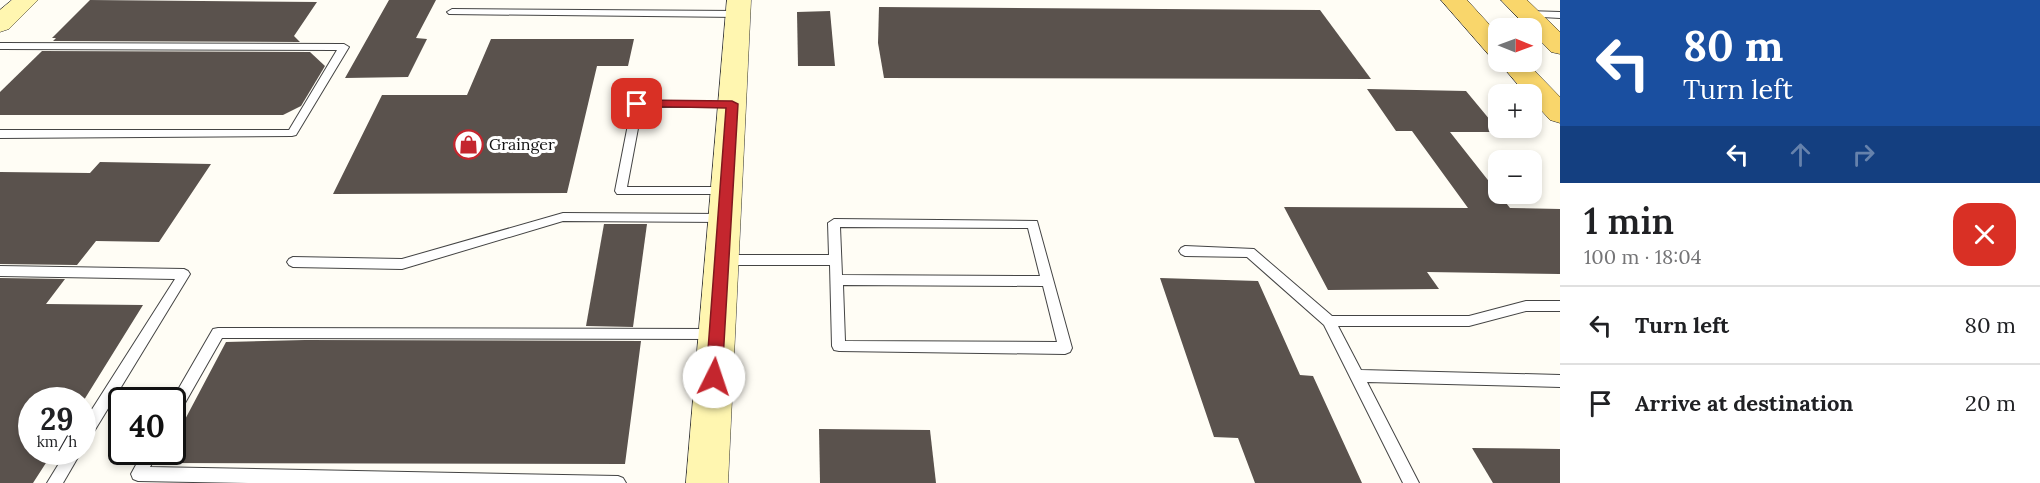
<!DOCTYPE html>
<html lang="en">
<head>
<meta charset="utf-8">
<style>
	:root { --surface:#fff; --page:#f6f6f6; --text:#202124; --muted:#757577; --line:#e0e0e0 }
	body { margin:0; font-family:Lora,serif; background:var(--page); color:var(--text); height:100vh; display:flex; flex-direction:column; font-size:22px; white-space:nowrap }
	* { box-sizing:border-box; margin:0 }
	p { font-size:20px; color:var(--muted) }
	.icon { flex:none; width:33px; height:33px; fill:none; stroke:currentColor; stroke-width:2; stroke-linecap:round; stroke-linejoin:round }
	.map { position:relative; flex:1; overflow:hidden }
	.details { display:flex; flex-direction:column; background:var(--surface); width:480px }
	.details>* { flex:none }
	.banner { background:#1a4fa0; color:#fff; overflow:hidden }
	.needle { width:39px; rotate:91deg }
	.buttons { position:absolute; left:1488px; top:18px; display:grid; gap:12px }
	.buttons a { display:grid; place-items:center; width:54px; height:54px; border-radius:12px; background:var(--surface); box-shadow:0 3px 9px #0003; font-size:30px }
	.speed { position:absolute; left:18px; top:387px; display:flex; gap:12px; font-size:30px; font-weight:700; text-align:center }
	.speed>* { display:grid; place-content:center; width:78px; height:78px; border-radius:50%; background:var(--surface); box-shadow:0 3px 9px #0003; line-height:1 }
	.speed small { font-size:15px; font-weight:400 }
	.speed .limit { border:3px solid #111; border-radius:9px; background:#fff; color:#111 }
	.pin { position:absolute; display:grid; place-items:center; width:51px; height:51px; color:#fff; margin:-26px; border-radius:12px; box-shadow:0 3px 9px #0006 }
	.me { position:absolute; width:66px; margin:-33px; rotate:4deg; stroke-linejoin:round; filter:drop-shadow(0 0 4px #0008) }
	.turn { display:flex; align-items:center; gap:21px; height:126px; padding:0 24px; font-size:27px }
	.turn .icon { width:78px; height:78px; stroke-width:2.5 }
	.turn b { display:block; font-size:42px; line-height:51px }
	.lanes { display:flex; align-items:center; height:57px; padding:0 24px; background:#0003; justify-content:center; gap:30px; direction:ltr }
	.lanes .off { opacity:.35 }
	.round { display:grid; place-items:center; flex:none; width:63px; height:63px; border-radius:18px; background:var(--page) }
	.overview { display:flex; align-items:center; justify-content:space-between; height:102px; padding:0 24px }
	h1 { font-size:36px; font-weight:600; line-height:45px }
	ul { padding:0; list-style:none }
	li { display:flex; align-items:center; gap:18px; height:78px; padding:0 24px; border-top:2px solid var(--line) }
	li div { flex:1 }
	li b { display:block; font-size:22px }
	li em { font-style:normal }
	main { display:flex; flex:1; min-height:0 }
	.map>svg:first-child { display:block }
	.building { fill:#5a524d }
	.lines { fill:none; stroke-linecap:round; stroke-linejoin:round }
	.lane-casing { stroke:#444; stroke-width:2 }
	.secondary-casing { stroke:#333; stroke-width:1 }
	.primary-casing { stroke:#222; stroke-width:1 }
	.lane { fill:#fff; fill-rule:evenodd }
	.secondary { fill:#fff6b0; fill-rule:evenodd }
	.primary { fill:#f9d66b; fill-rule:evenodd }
	.route { fill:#c4262e; stroke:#7f191e; stroke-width:1.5 }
	.labels { text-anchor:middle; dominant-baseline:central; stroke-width:6; stroke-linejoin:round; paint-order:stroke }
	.poi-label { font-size:16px; fill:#111; stroke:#fff; text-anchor:start }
</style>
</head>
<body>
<main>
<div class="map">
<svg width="1560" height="483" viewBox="0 0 1560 483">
	<rect width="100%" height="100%" fill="#fffdf5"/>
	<!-- building -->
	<g class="building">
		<path d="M90,0L317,2L294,36L300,42L53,41L56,38H52Z"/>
		<path d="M389,0H436L416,38L427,39L408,77L345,78Z"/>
		<path d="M879,7L1320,10L1371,79L884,78L878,43Z"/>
		<path d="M830,11L835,66H798L797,12Z"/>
		<path d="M491,39H634L628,66H597L567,193L333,194L382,95H467Z"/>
		<path d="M42,51L310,52L325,66L301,106L283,115H0V92Z"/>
		<path d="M1367,89L1466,91L1500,132H1450L1510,208L1560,209V274L1427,272L1439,289L1328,290L1284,207L1468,208L1412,131H1396Z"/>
		<path d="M100,162L211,164L159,242L96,241L77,265L0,264V172L90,173Z"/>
		<path d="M604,224H647L633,327L586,326Z"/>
		<path d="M0,278L65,279L46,304L143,305L84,400H32V452H53L33,483H0Z"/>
		<path d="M1160,278L1258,281L1300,375L1313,376L1362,483H1255L1238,438L1214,437Z"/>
		<path d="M305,340L641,341L625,464L163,463L168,452H172V444L226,342Z"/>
		<path d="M819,429L930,430L936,483H820Z"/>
		<path d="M1472,448L1560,449V483H1493Z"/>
	</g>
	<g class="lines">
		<defs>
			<g id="lane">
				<path d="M452,9L738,11L743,14L738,17L449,14L447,12Z"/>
				<path d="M1527,11L1560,12V18L1524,16L1522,14Z"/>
				<path d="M0,43L344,44L349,47L296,135L292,136L0,138V130H289L337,50L0,49Z"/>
				<path d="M637,101L736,102L737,104L736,106L732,107H642L627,187H726L732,191L730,194H617L615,191L632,104Z"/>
				<path d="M563,213L723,214L729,218L723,222L563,221L402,269L293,267L289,265L287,262L289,259L293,257L402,259Z"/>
				<path d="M834,219L1037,221L1072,348L1070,352L1065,354L839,351L834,350L832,346L830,265H723L719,263L717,260L719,257L723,255H829L828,223ZM840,227L1028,228L1040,276L842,275ZM843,285L1043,286L1057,342L845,341Z"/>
				<path d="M1185,246L1254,249L1332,316H1469L1526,301H1560V311H1526L1469,326H1338L1361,370L1560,375V387L1367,382L1419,483H1403L1324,325L1247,257L1185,256L1181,254L1179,251L1181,248Z"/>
				<path d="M0,266L184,269L188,271L190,274L87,443L82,444V425L175,279L0,276Z"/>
				<path d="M218,328L713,329L718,330L720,334L718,338L713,339L222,338L177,417L172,419V400L213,329Z"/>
				<path d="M66,452H81L63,483H47Z"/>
				<path d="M143,452H158L150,467L618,476L623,478L626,483H248L138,481L133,479L131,474Z"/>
			</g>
			<g id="secondary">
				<path d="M12,0H38L9,29L0,32V10Z"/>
				<path d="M727,0H751L728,483H686Z"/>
			</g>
			<g id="primary">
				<path d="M1441,0H1467L1498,34V57L1489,55Z"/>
				<path d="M1501,0H1527L1560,32V54L1551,52L1532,32V28H1528Z"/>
				<path d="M1498,61L1526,62L1560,97V123L1550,120L1532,100V94H1526Z"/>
			</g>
		</defs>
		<!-- lane casing -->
		<use href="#lane" class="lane-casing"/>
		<!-- secondary casing -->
		<use href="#secondary" class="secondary-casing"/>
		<!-- primary casing -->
		<use href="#primary" class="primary-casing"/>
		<!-- lane -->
		<use href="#lane" class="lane"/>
		<!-- secondary -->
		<use href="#secondary" class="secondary"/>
		<!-- primary -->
		<use href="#primary" class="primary"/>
	</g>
	<!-- route -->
	<path class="route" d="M637,100L732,101L738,104L722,377L714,384L706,377L726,108L633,106L631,104Z"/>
	<!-- icons -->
	<defs>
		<symbol id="shop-ring" viewBox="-11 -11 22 22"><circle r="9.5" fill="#fff" stroke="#c4262e" stroke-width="1.5"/><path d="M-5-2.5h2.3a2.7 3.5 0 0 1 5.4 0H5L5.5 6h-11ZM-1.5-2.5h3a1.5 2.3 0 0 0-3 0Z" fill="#c4262e"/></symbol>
	</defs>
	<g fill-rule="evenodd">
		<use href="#shop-ring" x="452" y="128" width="33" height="33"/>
	</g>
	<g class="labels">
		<!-- poi labels -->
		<g class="poi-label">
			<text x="489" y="144">Grainger</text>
		</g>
	</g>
</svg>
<div class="buttons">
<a><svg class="needle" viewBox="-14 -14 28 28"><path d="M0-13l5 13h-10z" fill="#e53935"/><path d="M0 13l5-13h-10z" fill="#757577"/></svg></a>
<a>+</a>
<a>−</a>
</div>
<div class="speed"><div>29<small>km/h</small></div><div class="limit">40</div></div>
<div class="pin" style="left:637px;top:104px;background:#d93025"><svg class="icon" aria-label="arrive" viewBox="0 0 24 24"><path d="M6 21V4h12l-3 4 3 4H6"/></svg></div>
<svg class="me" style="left:714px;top:377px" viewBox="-20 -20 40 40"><circle r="19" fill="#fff"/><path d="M0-13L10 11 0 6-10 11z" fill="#c4262e"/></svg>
</div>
<section class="details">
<div class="banner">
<div class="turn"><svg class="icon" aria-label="left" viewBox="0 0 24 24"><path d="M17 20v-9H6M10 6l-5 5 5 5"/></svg><div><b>80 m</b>Turn left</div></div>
<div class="lanes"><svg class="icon" aria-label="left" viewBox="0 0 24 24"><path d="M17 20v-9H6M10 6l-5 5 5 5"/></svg><svg class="icon off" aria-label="ahead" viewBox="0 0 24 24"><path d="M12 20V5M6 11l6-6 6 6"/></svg><svg class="icon off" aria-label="right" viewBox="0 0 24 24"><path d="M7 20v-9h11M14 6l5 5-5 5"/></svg></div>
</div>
<div class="overview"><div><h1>1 min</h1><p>100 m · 18:04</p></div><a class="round" style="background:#d93025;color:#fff"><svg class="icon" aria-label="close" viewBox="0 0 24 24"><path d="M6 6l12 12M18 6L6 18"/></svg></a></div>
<ul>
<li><svg class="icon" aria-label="left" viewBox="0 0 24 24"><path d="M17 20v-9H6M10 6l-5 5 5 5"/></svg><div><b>Turn left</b></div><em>80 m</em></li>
<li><svg class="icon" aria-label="arrive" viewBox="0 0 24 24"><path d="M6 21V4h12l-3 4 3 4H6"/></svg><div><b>Arrive at destination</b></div><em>20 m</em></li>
</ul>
</section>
</main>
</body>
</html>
